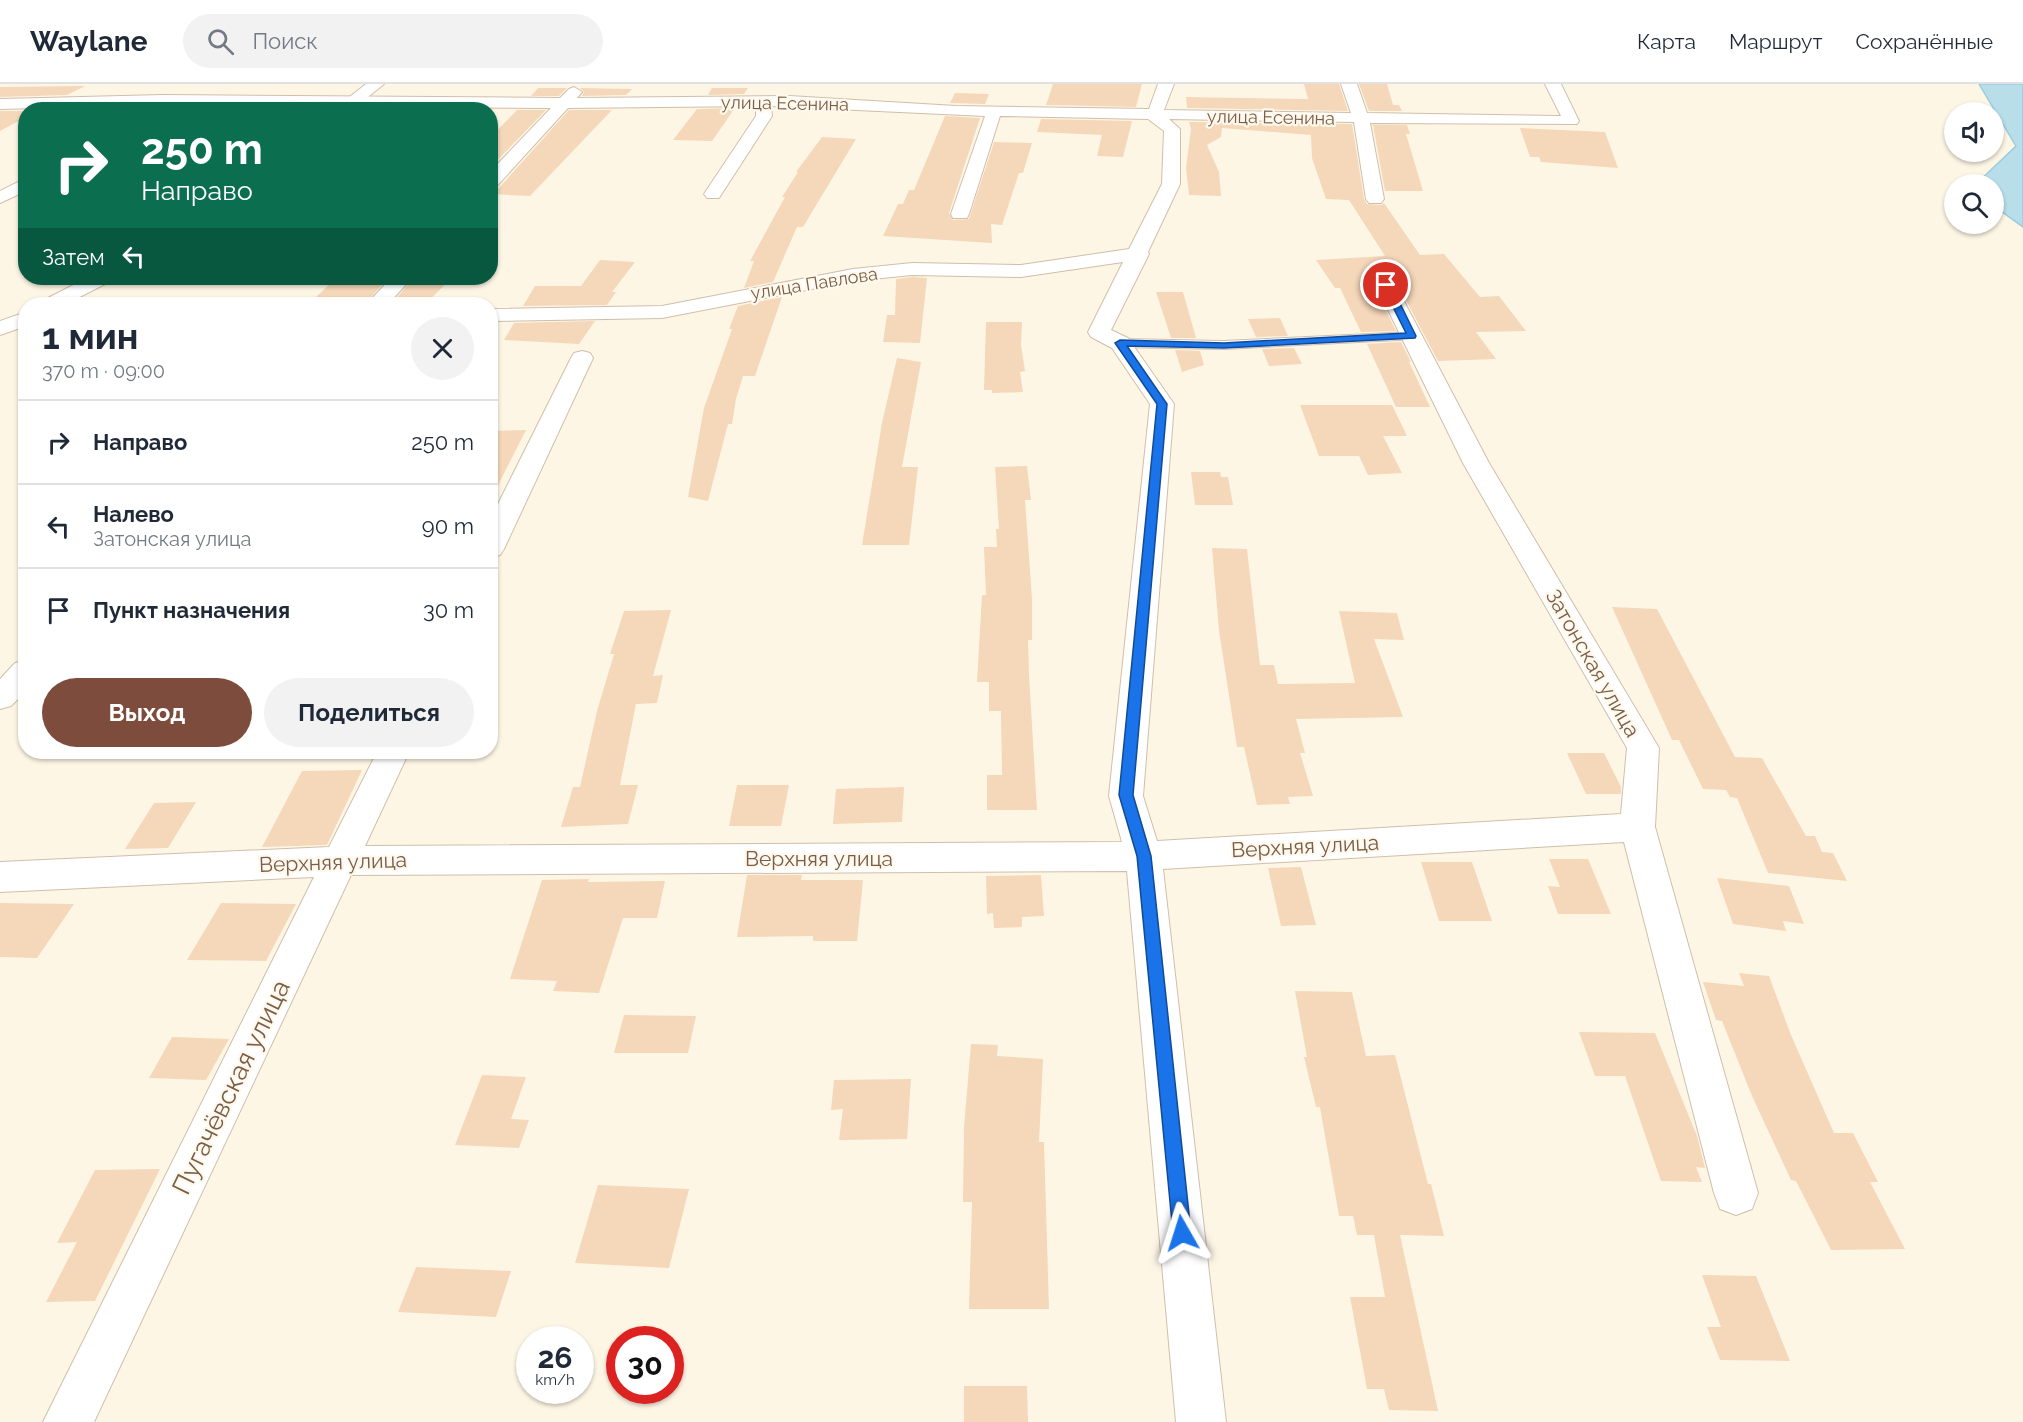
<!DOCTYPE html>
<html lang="ru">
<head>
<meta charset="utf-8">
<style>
	:root { --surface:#fff; --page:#f2f2f3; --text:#1f2937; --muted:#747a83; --line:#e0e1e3; --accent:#7d4c3c }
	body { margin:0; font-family:Raleway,sans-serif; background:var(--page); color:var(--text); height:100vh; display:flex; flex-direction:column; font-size:22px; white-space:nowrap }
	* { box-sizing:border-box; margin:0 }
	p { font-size:20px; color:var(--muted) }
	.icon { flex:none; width:33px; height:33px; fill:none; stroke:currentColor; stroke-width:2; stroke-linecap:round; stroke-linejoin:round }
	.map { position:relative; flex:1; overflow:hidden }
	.panel { position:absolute; left:18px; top:213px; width:480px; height:462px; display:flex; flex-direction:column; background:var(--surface); border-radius:24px; box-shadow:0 2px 4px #0004 }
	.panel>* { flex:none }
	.hud { position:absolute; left:18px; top:18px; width:480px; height:183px; border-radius:24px; box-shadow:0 2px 4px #0004; background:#0b6e4f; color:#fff; overflow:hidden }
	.tools { position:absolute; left:1944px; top:18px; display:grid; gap:12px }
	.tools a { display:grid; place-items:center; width:60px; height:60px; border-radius:50%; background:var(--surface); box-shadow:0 2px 4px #0004; font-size:30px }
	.speed { position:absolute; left:516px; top:1242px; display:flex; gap:12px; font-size:30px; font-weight:700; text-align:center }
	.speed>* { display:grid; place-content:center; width:78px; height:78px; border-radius:50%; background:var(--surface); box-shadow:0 2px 4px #0004; line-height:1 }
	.speed small { font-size:15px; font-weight:400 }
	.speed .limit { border:9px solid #d22; background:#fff; color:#111 }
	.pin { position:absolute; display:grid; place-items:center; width:51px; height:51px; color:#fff; margin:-26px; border:3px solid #fff; border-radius:50%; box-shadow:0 2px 6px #0007 }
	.me { position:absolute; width:66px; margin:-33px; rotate:354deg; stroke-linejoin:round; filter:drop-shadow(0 0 4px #0008) }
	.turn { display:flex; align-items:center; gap:21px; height:126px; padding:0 24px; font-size:27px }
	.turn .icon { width:78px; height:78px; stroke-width:2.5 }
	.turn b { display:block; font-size:42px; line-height:51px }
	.then { display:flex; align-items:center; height:57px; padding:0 24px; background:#0003; gap:12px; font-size:22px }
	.round { display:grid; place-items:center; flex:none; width:63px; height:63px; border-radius:32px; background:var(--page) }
	.headline { display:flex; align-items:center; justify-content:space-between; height:102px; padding:0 24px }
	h1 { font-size:36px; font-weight:700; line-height:45px }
	.action { display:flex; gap:12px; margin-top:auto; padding:12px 24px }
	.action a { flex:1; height:69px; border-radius:36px; background:var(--accent); color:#fff; font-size:24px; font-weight:700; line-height:69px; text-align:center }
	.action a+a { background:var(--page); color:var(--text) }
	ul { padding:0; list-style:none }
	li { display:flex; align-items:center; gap:18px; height:84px; padding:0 24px; border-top:2px solid var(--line) }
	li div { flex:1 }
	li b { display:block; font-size:22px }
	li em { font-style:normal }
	header { display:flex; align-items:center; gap:36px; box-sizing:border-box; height:84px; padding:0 30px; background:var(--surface); border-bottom:2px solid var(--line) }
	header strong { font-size:28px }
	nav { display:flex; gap:33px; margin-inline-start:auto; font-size:21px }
	.search { width:420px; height:54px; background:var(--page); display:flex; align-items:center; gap:15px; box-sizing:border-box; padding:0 21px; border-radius:33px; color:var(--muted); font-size:22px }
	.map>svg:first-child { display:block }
	.water { fill:#b7dee9; stroke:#9dcddc; stroke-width:1.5 }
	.building { fill:#f5d7ba }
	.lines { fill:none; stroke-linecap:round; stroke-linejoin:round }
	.lane-casing { stroke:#d0beaa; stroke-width:2 }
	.street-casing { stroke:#d0beaa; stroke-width:2 }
	.secondary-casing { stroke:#d4bfa7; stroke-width:2 }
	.lane { fill:#fff; fill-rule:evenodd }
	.street { fill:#fff; fill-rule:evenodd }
	.secondary { fill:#fff; fill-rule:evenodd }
	.route { fill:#1a73e8; stroke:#114b97; stroke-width:1.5 }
	.labels { text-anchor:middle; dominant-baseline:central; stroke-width:4.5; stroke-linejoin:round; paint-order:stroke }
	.far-street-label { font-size:18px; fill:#795d48; stroke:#fff9ed }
	.street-label { font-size:21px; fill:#795d48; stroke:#fff9ed }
	.near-street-label { font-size:26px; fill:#795d48; stroke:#fff9ed }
</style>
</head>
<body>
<header>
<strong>Waylane</strong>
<div class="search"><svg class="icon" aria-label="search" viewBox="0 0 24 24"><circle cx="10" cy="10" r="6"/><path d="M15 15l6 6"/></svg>Поиск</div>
<nav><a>Карта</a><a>Маршрут</a><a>Сохранённые</a></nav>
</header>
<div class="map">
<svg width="2023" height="1338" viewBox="0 0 2023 1338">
	<rect width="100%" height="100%" fill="#fef6e5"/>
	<!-- water -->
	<path class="water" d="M1979,0H2023V143L1994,122V100H1976L2016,62Z"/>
	<!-- building -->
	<g class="building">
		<path d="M1053,0H1142L1136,23L1046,21Z"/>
		<path d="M1304,0H1339L1348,27L1187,24L1186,13L1308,15Z"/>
		<path d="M1359,0H1387L1393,21H1399L1402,27H1369Z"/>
		<path d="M85,2L67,11L0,13V3Z"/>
		<path d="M538,4H567L559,12H531Z"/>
		<path d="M580,4L632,5L626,11L582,12L584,8Z"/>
		<path d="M712,4H748L744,10L708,11Z"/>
		<path d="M955,9L989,10L985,20L950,19Z"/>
		<path d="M735,24L712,57L673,56L697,25Z"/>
		<path d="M517,26H546L490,84V54Z"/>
		<path d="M569,26H612L530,112L490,110V106L498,105Z"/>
		<path d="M0,27H26V33L0,47Z"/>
		<path d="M945,32L980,34L949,129L953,136L969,135L994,58L1032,59L1023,89H1019L1002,141L991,140L992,159L883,152L898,120H903L909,106H914Z"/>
		<path d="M1041,35L1132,37L1123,73L1097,72L1102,51L1037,48Z"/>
		<path d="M1189,38L1352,40L1364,115L1367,120L1381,121L1384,119L1420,171L1444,170L1480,213L1499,212L1526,247L1476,248L1496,275L1438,277L1387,180L1371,179L1366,186L1396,247L1361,248L1340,204H1335L1316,176L1385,172L1349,116L1326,115L1312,74L1311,51L1222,44L1221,53L1207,61L1219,88L1221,112L1189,111L1186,84L1191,45Z"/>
		<path d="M1373,41H1407L1410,50H1406L1423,107H1385Z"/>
		<path d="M1520,44L1605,48L1618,84L1541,78L1539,73H1530Z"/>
		<path d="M822,53L856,55L803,143H797L773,198L744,204L754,177H750L785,113H782L798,88H796Z"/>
		<path d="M600,176L635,178L612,208H616L607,221L523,222L535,202H581Z"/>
		<path d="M912,193L927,194L920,259L883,258L887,231H895L896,195Z"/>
		<path d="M336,194H388L365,220H309Z"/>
		<path d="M414,194H452L425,220H391Z"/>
		<path d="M1156,208H1183L1196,254H1171Z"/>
		<path d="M782,213L755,292H743L736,315L732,340H728L708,417L688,413L704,324L732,245H729L738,222Z"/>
		<path d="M1280,234L1288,252L1256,253L1248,235Z"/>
		<path d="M595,237L579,260L504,256L514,239Z"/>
		<path d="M986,238H1022L1021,261L1025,287L1020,288L1023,308L992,309V306H984Z"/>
		<path d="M1401,258L1411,278H1409L1430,323H1396L1367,260Z"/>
		<path d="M1294,264L1302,280L1269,282L1262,265Z"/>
		<path d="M1175,266L1200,267L1204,281L1182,288Z"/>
		<path d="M897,274L921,278L902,383H918L909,461H862L882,339Z"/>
		<path d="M1300,321H1392L1407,352H1383L1402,389L1368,391L1359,372H1319Z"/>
		<path d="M526,346L490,417V347Z"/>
		<path d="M1027,382L1031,416H1025L1032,515V556H1028L1029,590L1037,726H987V691H1002L1001,627H989V598H977L982,511H986L984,463H997L996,445H999L995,383Z"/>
		<path d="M1191,388H1220L1221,393H1228L1233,421H1195Z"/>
		<path d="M1212,464L1247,465L1260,581H1274L1278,600L1355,599L1339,527L1397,529L1404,556L1374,555L1403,633L1296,635L1305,669H1300L1313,712L1288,713L1290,720L1257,721L1244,663H1237L1219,547Z"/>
		<path d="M1612,523L1657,525L1735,673L1762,674L1806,752H1815L1822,768L1833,769L1847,797L1768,789L1737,714L1730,713L1726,706L1703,705L1679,656H1672Z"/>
		<path d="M671,526L653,592L663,591L657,619L636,620L620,701H638L628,740L561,743L573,703H580L597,627L614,570H610L624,527Z"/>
		<path d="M1567,669H1604L1621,703V710H1586Z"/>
		<path d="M362,686L327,761L262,763L302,687Z"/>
		<path d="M737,701H789L781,742H729Z"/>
		<path d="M904,703L902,738L833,740L836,705Z"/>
		<path d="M196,718L168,764L125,765L154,719Z"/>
		<path d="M1549,775H1588L1611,830H1558L1548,802L1560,803Z"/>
		<path d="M1421,778H1472L1492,837H1439Z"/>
		<path d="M1301,783L1316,841L1281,842L1268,784Z"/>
		<path d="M747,791H802L801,796H863L857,857H813V852L737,853Z"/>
		<path d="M1041,791L1044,832L1022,833V843L994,844L993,829L987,830L986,792Z"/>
		<path d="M1717,794L1789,802L1804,840L1783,837L1786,847L1733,840Z"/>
		<path d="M589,795L588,798L665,797L657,834H623L599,909L553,907L557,897L510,895L542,796Z"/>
		<path d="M0,819L74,820L37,874L0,873Z"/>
		<path d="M221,819L296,820L266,877L187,876Z"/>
		<path d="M1739,889L1769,892L1791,951L1834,1049H1853L1878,1098H1870L1905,1165L1831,1166L1796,1097L1791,1096L1752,1012L1722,937L1716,936L1703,898L1744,902Z"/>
		<path d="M1295,907L1352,908L1366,972L1395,971L1428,1100H1431L1444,1152L1400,1151L1438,1327L1389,1326L1384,1305H1367L1350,1213H1385L1374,1151H1357L1353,1132H1339L1320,1023H1316L1304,973H1307Z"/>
		<path d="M624,931L696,932L688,969H614Z"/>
		<path d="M1579,948L1655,949L1697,1052L1705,1084L1696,1083L1702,1098L1661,1097L1625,992H1595Z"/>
		<path d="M172,953L229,955L206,996L149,994Z"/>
		<path d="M971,960L998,961L997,972L1043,975L1039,1058H1044L1049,1225H969L972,1118H963L964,1043Z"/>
		<path d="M482,991L526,993L511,1035L529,1036L519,1064L455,1061Z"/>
		<path d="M911,995L907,1055L839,1056L843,1025L831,1026L834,996Z"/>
		<path d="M160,1085L95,1217L46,1218L77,1158L57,1159L95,1086Z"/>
		<path d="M598,1101L689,1105L669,1184L575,1179Z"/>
		<path d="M416,1183L511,1187L496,1233L398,1228Z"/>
		<path d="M1702,1191L1756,1192L1790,1277L1720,1276L1707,1243H1721Z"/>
		<path d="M964,1302H1027L1028,1338H964Z"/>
	</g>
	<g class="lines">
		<defs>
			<path id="lane" d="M1412,248L1418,252L1417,255L1224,265L1120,263L1113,259L1120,255L1224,257Z"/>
			<g id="street">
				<path d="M1158,0H1174L1164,26L1351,29L1341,0H1357L1367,29L1561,32L1545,0H1561L1579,37L1577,40L1370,39L1384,115L1381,119H1369L1366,115L1354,38L1169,35L1180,45V100L1148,168L1149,170L1111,246L1128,254L1174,320L1143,712L1157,757L1621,730L1627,664L1463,379L1368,185L1371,181H1385L1489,379L1659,664L1655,743L1758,1109L1752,1125L1736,1131L1720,1125L1714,1109L1624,758L1163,785L1226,1338H1176L1127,787L351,791L94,1338H43L314,793L0,808V778L329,763L377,668H409L365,762L1122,758L1109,712L1150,320L1112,264L1091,253L1088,248L1123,178L1021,193L912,191L853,197L662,234L490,237V225L662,222L853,185L912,179L1021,181L1129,165L1162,100L1164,47L1148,35L1000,32L969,130L967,134H953L951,130L985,32L771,22L772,32L719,114H707L704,110L756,32V22L568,24L496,103L490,104V88L551,24L163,21L0,25V15L163,11L560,14L569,5L574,3L582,8L577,14L789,12L956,22L1149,25Z"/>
				<path d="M26,94V107L0,119V107Z"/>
				<path d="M391,194H412L388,220H367Z"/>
				<path d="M582,267L590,269L593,274L504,465L500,471L490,473V436L571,274L574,269Z"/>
				<path d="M26,576V607L11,622L0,625V595L15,579Z"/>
			</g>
			<g id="secondary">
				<path d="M366,0H384L352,26H333Z"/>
				<path d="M87,194H112L109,198L66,220H41L44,216Z"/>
				<path d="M26,228V242L0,251V237Z"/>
			</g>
		</defs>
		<!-- lane casing -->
		<use href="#lane" class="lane-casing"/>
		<!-- street casing -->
		<use href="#street" class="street-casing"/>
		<!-- secondary casing -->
		<use href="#secondary" class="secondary-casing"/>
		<!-- lane -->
		<use href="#lane" class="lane"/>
		<!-- street -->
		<use href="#street" class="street"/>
		<!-- secondary -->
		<use href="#secondary" class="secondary"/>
	</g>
	<!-- route -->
	<path class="route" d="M1386,199L1391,201L1416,252L1415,254L1224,264L1127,262L1167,320L1133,711L1151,772L1191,1149L1189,1156L1182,1159L1175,1156L1173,1149L1137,772L1119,711L1157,320L1115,259L1120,256L1224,259L1406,249L1382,201Z"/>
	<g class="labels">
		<!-- far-street labels -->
		<g class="far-street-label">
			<text transform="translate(785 19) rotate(1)">улица Есенина</text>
			<text transform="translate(1271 33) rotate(1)">улица Есенина</text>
			<text transform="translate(814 199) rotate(-9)">улица Павлова</text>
		</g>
		<!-- street labels -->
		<g class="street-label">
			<text transform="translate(1593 579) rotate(60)">Затонская улица</text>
			<text transform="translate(1305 762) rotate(-3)">Верхняя улица</text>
			<text x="819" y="774">Верхняя улица</text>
			<text transform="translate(333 778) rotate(-2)">Верхняя улица</text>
		</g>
		<!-- near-street labels -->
		<g class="near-street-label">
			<text transform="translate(231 1003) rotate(-64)">Пугачёвская улица</text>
		</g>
	</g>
</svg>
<div class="tools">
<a><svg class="icon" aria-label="sound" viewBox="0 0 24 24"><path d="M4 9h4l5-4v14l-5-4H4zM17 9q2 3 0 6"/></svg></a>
<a><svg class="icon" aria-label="search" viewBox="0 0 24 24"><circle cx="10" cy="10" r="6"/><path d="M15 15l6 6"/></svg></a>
</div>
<div class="speed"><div>26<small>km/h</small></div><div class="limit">30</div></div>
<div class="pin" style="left:1386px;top:201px;background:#d93025"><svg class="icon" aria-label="arrive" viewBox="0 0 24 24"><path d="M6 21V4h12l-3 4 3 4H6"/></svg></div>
<svg class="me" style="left:1182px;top:1149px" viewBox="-20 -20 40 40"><path d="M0-17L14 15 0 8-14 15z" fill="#1a73e8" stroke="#fff" stroke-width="4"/></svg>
<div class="hud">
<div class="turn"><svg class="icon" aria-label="right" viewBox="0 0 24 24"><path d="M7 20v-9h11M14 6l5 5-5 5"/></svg><div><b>250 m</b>Направо</div></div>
<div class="then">Затем<svg class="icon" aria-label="left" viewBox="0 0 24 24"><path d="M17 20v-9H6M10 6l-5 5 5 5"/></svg></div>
</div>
<section class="panel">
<div class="headline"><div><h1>1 мин</h1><p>370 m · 09:00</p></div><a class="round"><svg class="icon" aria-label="close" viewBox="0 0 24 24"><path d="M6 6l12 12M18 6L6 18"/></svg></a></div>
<ul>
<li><svg class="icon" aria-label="right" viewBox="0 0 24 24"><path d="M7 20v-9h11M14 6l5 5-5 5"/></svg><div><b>Направо</b></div><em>250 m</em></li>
<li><svg class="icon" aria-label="left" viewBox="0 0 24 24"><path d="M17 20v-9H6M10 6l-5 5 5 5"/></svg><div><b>Налево</b><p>Затонская улица</p></div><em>90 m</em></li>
<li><svg class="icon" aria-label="arrive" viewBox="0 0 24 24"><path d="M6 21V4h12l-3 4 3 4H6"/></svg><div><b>Пункт назначения</b></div><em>30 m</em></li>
</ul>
<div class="action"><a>Выход</a><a>Поделиться</a></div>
</section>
</div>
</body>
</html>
